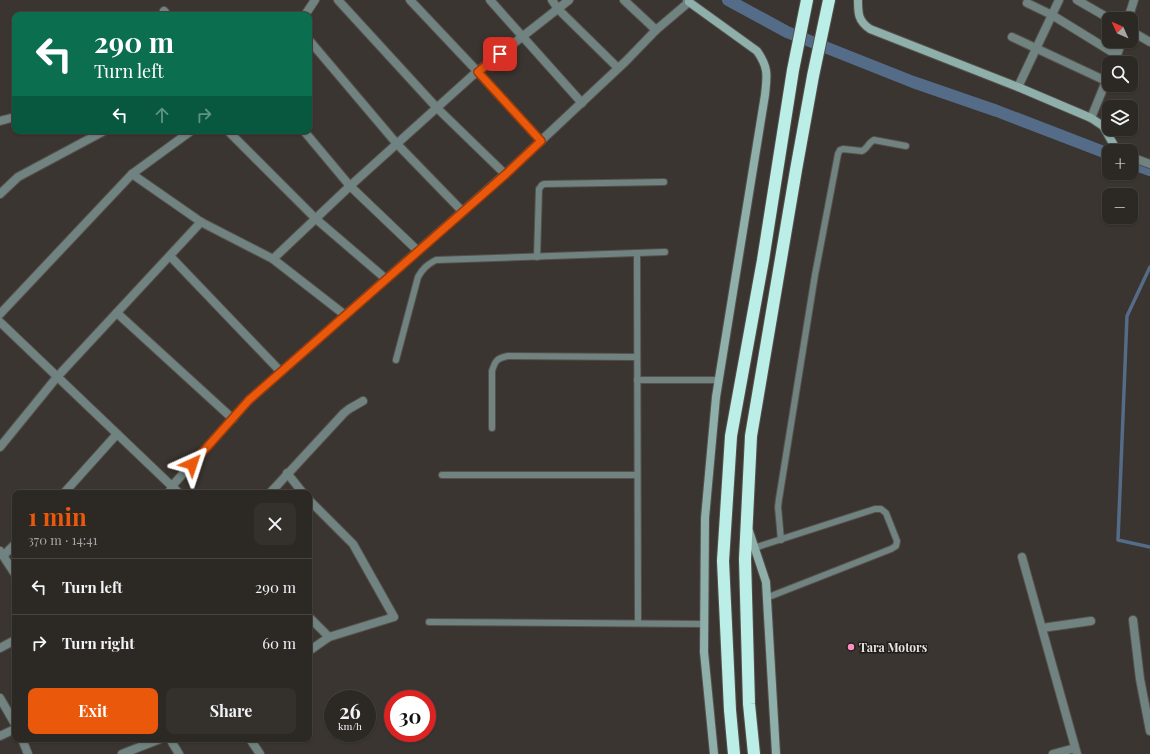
<!DOCTYPE html>
<html lang="en">
<head>
<meta charset="utf-8">
<style>
	:root { --surface:#2c2824; --page:#34302c; --text:#f1f3f6; --muted:#a6a6a6; --line:#484441; --accent:#ea580c }
	body { margin:0; font-family:"Playfair Display",serif; background:var(--page); color:var(--text); height:100vh; display:flex; flex-direction:column; font-size:15px; white-space:nowrap }
	* { box-sizing:border-box; margin:0 }
	p { font-size:13px; color:var(--muted) }
	.icon { flex:none; width:22px; height:22px; fill:none; stroke:currentColor; stroke-width:2; stroke-linecap:round; stroke-linejoin:round }
	.map { position:relative; flex:1; overflow:hidden }
	.sheet { position:absolute; left:12px; top:490px; width:300px; height:252px; display:flex; flex-direction:column; background:var(--surface); border-radius:8px; box-shadow:0 1px 3px #0004,0 0 0 1px var(--line) }
	.sheet>* { flex:none }
	.guide { position:absolute; left:12px; top:12px; width:300px; height:122px; border-radius:8px; box-shadow:0 1px 3px #0004,0 0 0 1px var(--line); background:#0b6e4f; color:#fff; overflow:hidden }
	.needle { width:26px; rotate:315deg }
	.controls { position:absolute; left:1102px; top:12px; display:grid; gap:8px }
	.controls a { display:grid; place-items:center; width:36px; height:36px; border-radius:8px; background:var(--surface); box-shadow:0 1px 3px #0004,0 0 0 1px var(--line); font-size:20px }
	.speed { position:absolute; left:324px; top:690px; display:flex; gap:8px; font-size:20px; font-weight:700; text-align:center }
	.speed>* { display:grid; place-content:center; width:52px; height:52px; border-radius:50%; background:var(--surface); box-shadow:0 1px 3px #0004,0 0 0 1px var(--line); line-height:1 }
	.speed small { font-size:10px; font-weight:400 }
	.speed .limit { border:6px solid #d22; background:#fff; color:#111 }
	.pin { position:absolute; display:grid; place-items:center; width:34px; height:34px; color:#fff; margin:-17px; border-radius:8px; box-shadow:0 2px 6px #0006 }
	.me { position:absolute; width:44px; margin:-22px; rotate:42deg; stroke-linejoin:round; filter:drop-shadow(0 0 3px #0008) }
	.turn { display:flex; align-items:center; gap:14px; height:84px; padding:0 16px; font-size:18px }
	.turn .icon { width:52px; height:52px; stroke-width:2.5 }
	.turn b { display:block; font-size:28px; line-height:34px }
	.lanes { display:flex; align-items:center; height:38px; padding:0 16px; background:#0003; justify-content:center; gap:20px; direction:ltr }
	.lanes .off { opacity:.35 }
	.round { display:grid; place-items:center; flex:none; width:42px; height:42px; border-radius:8px; background:var(--page) }
	.overview { display:flex; align-items:center; justify-content:space-between; height:68px; padding:0 16px }
	h1 { font-size:24px; font-weight:700; line-height:30px; color:var(--accent) }
	.action { display:flex; gap:8px; margin-top:auto; padding:8px 16px }
	.action a { flex:1; height:46px; border-radius:8px; background:var(--accent); color:#fff; font-size:16px; font-weight:700; line-height:46px; text-align:center }
	.action a+a { background:var(--page); color:var(--text) }
	ul { padding:0; list-style:none }
	li { display:flex; align-items:center; gap:12px; height:56px; padding:0 16px; border-top:1px solid var(--line) }
	li div { flex:1 }
	li b { display:block; font-size:15px }
	li em { font-style:normal }
	.map>svg:first-child { display:block }
	.lines { fill:none; stroke-linecap:round; stroke-linejoin:round }
	.stream { stroke:#556c88; stroke-width:3.5 }
	.canal { stroke:#556c88; stroke-width:12 }
	.lane-casing { stroke:#56514c; stroke-width:8 }
	.street-casing { stroke:#56514c; stroke-width:10 }
	.secondary-casing { stroke:#56514c; stroke-width:10 }
	.highway-casing { stroke:#56514c; stroke-width:14 }
	.lane { stroke:#708381; stroke-width:6 }
	.street { stroke:#708381; stroke-width:8 }
	.secondary { stroke:#8fafaa; stroke-width:8 }
	.highway { stroke:#bceee8; stroke-width:12 }
	.route-casing { stroke:#983908; stroke-width:10 }
	.route { stroke:#ea580c; stroke-width:7 }
	.poi-dot { fill:#fc8fc2; stroke:#201d1b; stroke-width:1.5 }
	.labels { text-anchor:middle; dominant-baseline:central; stroke-width:3; stroke-linejoin:round; paint-order:stroke }
	.poi-label { font-size:12px; font-weight:bold; fill:#e7e3e0; stroke:#201d1b; text-anchor:start }
</style>
</head>
<body>
<div class="map">
<svg width="1150" height="754" viewBox="0 0 1150 754">
	<rect width="100%" height="100%" fill="#3a3530"/>
	<g class="lines">
		<!-- stream -->
		<path class="stream" d="M1150,267L1127,316L1118,540L1150,547"/>
		<!-- canal -->
		<g class="canal">
			<path d="M728,0L787,32L913,82L997,111L1109,154"/>
			<path d="M1131,163L1150,170"/>
		</g>
		<defs>
			<g id="lane">
				<path d="M637,253L638,623"/>
				<path d="M537,257L539,189L542,185L544,184L664,182"/>
				<path d="M396,360L418,277C423,268 427,265 436,260L665,252"/>
				<path d="M637,380H719"/>
				<path d="M492,428V371C495,361 497,358 508,356L637,357"/>
				<path d="M442,475H637"/>
				<path d="M781,540L778,507L779,499L815,275L838,154L840,150L843,149L862,151C867,149 869,142 874,140L906,146"/>
				<path d="M754,548L875,509H881L886,513L897,541L896,546L891,549L766,598"/>
				<path d="M429,622L705,624"/>
			</g>
			<g id="street">
				<path d="M338,0L437,108L505,174"/>
				<path d="M410,0L478,72L541,141"/>
				<path d="M490,0L582,103"/>
				<path d="M552,0L558,9L618,68"/>
				<path d="M624,0L656,30"/>
				<path d="M1077,0L1110,19"/>
				<path d="M1027,3L1052,15L1117,55"/>
				<path d="M164,11L167,15"/>
				<path d="M305,15L315,0"/>
				<path d="M1128,19L1134,0"/>
				<path d="M1131,31L1150,42"/>
				<path d="M1012,37L1106,81"/>
				<path d="M309,40L397,144L463,212"/>
				<path d="M1114,63L1122,41"/>
				<path d="M1018,87L1059,0"/>
				<path d="M1091,118L1109,74"/>
				<path d="M0,121L15,117"/>
				<path d="M228,131L316,219L386,279"/>
				<path d="M304,131L350,186L418,251"/>
				<path d="M1131,157L1150,164"/>
				<path d="M132,174L191,131"/>
				<path d="M0,194L18,177L104,131"/>
				<path d="M170,256L281,372"/>
				<path d="M273,259L345,315"/>
				<path d="M117,313L233,419"/>
				<path d="M0,314L132,174L201,222L273,259L350,186L472,76L569,0"/>
				<path d="M0,322L179,493"/>
				<path d="M0,447L57,377L201,222"/>
				<path d="M287,473L303,493"/>
				<path d="M64,493L117,434"/>
				<path d="M169,493L172,486L249,400L513,167L626,61L656,30L689,2L687,0"/>
				<path d="M270,493L344,413L349,409L363,401"/>
				<path d="M309,500L353,544L394,617L329,637"/>
				<path d="M0,551L15,574"/>
				<path d="M3,556L15,544"/>
				<path d="M1022,557L1077,754"/>
				<path d="M309,617L329,637L309,651"/>
				<path d="M1133,620L1140,679L1150,731"/>
				<path d="M1042,628L1091,621"/>
				<path d="M0,648L15,640"/>
				<path d="M0,698L15,724"/>
				<path d="M0,736L15,729"/>
				<path d="M22,739L28,754"/>
				<path d="M170,739L179,754"/>
				<path d="M250,739L260,754"/>
				<path d="M122,754L160,739"/>
				<path d="M1053,754L1075,748"/>
			</g>
			<g id="secondary">
				<path d="M858,0C858,13 858,21 870,29L1018,87L1091,118L1103,126L1115,147L1119,151"/>
				<path d="M689,2L757,51C769,68 767,76 765,95L716,397L705,518L704,652L714,754"/>
				<path d="M749,531L766,582L776,754"/>
			</g>
			<g id="highway">
				<path d="M734,754L730,710L723,561L731,436L763,260L793,70L807,0"/>
				<path d="M754,754L749,704L745,559L751,436L796,170L813,76L829,0"/>
			</g>
		</defs>
		<!-- lane casing -->
		<use href="#lane" class="lane-casing"/>
		<!-- street casing -->
		<use href="#street" class="street-casing"/>
		<!-- secondary casing -->
		<use href="#secondary" class="secondary-casing"/>
		<!-- highway casing -->
		<use href="#highway" class="highway-casing"/>
		<!-- lane -->
		<use href="#lane" class="lane"/>
		<!-- street -->
		<use href="#street" class="street"/>
		<!-- secondary -->
		<use href="#secondary" class="secondary"/>
		<!-- highway -->
		<use href="#highway" class="highway"/>
	</g>
	<g class="lines">
		<defs>
			<path id="route" d="M192,464L249,400L506,174L541,141L478,72L500,54"/>
		</defs>
		<!-- route casing -->
		<use href="#route" class="route-casing"/>
		<!-- route -->
		<use href="#route" class="route"/>
	</g>
	<!-- markers -->
	<circle class="poi-dot" cx="851" cy="647" r="4"/>
	<g class="labels">
		<!-- poi labels -->
		<g class="poi-label">
			<text x="859" y="647">Tara Motors</text>
		</g>
	</g>
</svg>
<div class="controls">
<a><svg class="needle" viewBox="-14 -14 28 28"><path d="M0-13l5 13h-10z" fill="#e53935"/><path d="M0 13l5-13h-10z" fill="#a6a6a6"/></svg></a>
<a><svg class="icon" aria-label="search" viewBox="0 0 24 24"><circle cx="10" cy="10" r="6"/><path d="M15 15l6 6"/></svg></a>
<a><svg class="icon" aria-label="layers" viewBox="0 0 24 24"><path d="M12 4l9 5-9 5-9-5zM3 14l9 5 9-5"/></svg></a>
<a>+</a>
<a>−</a>
</div>
<div class="speed"><div>26<small>km/h</small></div><div class="limit">30</div></div>
<div class="pin" style="left:500px;top:54px;background:#d93025"><svg class="icon" aria-label="arrive" viewBox="0 0 24 24"><path d="M6 21V4h12l-3 4 3 4H6"/></svg></div>
<svg class="me" style="left:192px;top:464px" viewBox="-20 -20 40 40"><path d="M0-17L14 15 0 8-14 15z" fill="#ea580c" stroke="#fff" stroke-width="4"/></svg>
<div class="guide">
<div class="turn"><svg class="icon" aria-label="left" viewBox="0 0 24 24"><path d="M17 20v-9H6M10 6l-5 5 5 5"/></svg><div><b>290 m</b>Turn left</div></div>
<div class="lanes"><svg class="icon" aria-label="left" viewBox="0 0 24 24"><path d="M17 20v-9H6M10 6l-5 5 5 5"/></svg><svg class="icon off" aria-label="ahead" viewBox="0 0 24 24"><path d="M12 20V5M6 11l6-6 6 6"/></svg><svg class="icon off" aria-label="right" viewBox="0 0 24 24"><path d="M7 20v-9h11M14 6l5 5-5 5"/></svg></div>
</div>
<section class="sheet">
<div class="overview"><div><h1>1 min</h1><p>370 m · 14:41</p></div><a class="round"><svg class="icon" aria-label="close" viewBox="0 0 24 24"><path d="M6 6l12 12M18 6L6 18"/></svg></a></div>
<ul>
<li><svg class="icon" aria-label="left" viewBox="0 0 24 24"><path d="M17 20v-9H6M10 6l-5 5 5 5"/></svg><div><b>Turn left</b></div><em>290 m</em></li>
<li><svg class="icon" aria-label="right" viewBox="0 0 24 24"><path d="M7 20v-9h11M14 6l5 5-5 5"/></svg><div><b>Turn right</b></div><em>60 m</em></li>
</ul>
<div class="action"><a>Exit</a><a>Share</a></div>
</section>
</div>
</body>
</html>
